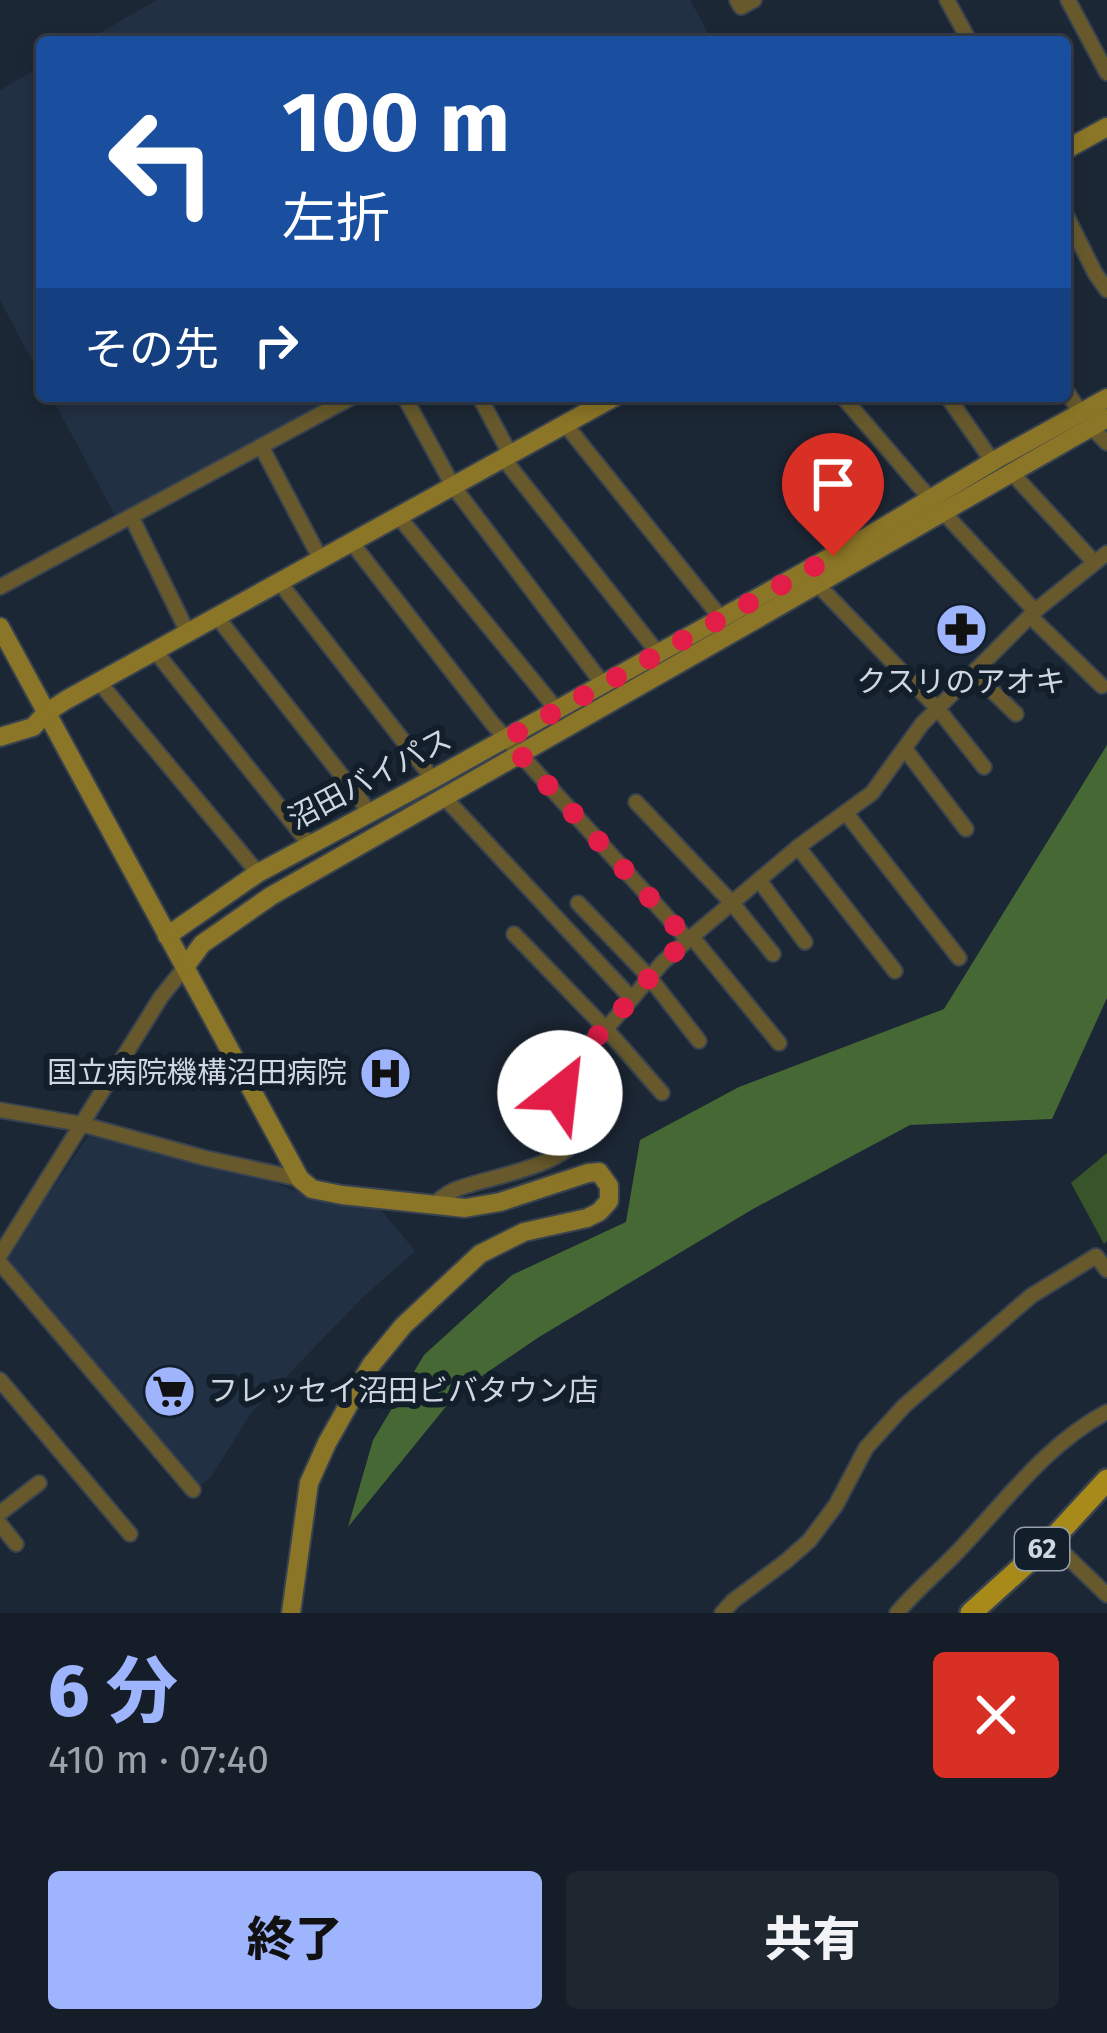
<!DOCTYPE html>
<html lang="ja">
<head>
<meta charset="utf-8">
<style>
	:root { --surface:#151d28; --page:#1e2630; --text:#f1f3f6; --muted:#9da2a8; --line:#343b45; --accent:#9eb4fd }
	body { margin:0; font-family:"Fira Sans","Noto Sans JP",sans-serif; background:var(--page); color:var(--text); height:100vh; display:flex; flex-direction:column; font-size:45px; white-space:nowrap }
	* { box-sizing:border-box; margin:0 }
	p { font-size:39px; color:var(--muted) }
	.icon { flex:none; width:66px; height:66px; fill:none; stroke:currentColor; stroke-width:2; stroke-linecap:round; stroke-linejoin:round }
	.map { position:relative; height:1613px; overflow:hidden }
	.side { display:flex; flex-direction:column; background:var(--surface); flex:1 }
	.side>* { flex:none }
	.banner { position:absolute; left:36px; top:36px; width:1035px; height:366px; border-radius:12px; box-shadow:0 6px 18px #0003,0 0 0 3px var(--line); background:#1a4fa0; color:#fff; overflow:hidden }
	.pin { position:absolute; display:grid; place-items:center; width:102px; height:102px; color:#fff; margin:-123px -51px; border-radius:50% 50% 50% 0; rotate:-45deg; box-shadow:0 0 12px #0007 }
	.pin .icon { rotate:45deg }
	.me { position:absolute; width:132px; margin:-66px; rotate:29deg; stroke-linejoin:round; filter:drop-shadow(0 0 9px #0008) }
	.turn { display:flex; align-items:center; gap:42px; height:252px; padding:0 48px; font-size:54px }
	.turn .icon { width:156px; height:156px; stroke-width:2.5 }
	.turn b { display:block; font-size:84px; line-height:102px }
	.then { display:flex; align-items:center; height:114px; padding:0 48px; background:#0003; gap:24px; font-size:45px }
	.round { display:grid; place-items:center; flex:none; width:126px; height:126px; border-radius:12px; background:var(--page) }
	.summary { display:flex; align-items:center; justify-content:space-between; height:204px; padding:0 48px }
	h1 { font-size:72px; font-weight:800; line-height:90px; color:var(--accent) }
	.primary-button { display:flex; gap:24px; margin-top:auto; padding:24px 48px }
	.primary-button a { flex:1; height:138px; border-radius:12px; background:var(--accent); color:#111; font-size:48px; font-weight:800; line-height:138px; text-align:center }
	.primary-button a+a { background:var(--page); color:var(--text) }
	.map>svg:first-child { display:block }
	.built { fill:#223043 }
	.green { fill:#38552a }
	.forest { fill:#466835 }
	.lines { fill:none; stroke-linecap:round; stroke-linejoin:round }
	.street-casing { stroke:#394350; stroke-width:18 }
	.secondary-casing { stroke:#394350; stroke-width:22 }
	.primary-casing { stroke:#394350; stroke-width:26 }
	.street { stroke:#67592c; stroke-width:14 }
	.secondary { stroke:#8b7526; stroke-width:18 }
	.primary { stroke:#a78a19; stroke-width:21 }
	.route { stroke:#e11d48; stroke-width:21; stroke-dasharray:0 37.8 }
	.labels { text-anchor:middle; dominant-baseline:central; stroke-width:12; stroke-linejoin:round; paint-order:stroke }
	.shield { fill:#131e2b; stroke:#979faa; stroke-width:3 }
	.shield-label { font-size:27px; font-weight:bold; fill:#cfd6e0 }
	.poi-label { font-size:30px; fill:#cfd6e0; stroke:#131e2b }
	.street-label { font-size:30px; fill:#cfd6e0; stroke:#131e2b }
</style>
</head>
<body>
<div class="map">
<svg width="1107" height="1613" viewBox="0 0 1107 1613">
	<rect width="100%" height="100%" fill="#1c2735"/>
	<!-- built -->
	<g class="built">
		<path d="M157,0H690L713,42H84Z"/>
		<path d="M42,66V379L0,300V90Z"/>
		<path d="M51,396H340L116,517Z"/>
		<path d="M88,1136L273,1182L307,1196L378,1206L415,1251L362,1298L251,1413L211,1477L198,1487L9,1265L7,1257Z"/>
	</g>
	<!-- green -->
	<path class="green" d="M1107,1153V1241L1104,1244L1071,1183Z"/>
	<!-- forest -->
	<path class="forest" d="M1107,745V998L1052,1119L910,1125L753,1209L539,1337L457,1393L348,1527L373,1440L424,1355L512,1275L626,1222L640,1140L739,1087L944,1009Z"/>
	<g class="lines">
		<defs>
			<g id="street">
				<path d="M737,0L741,7L754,0"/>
				<path d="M947,0L970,42"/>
				<path d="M1068,0L1107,73"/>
				<path d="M1065,213L1095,273L1107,290"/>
				<path d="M1065,389L1081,413"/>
				<path d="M404,396L453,486L603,684"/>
				<path d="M479,396L510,454"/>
				<path d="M842,396L919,486L1035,611"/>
				<path d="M947,396L993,462"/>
				<path d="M565,424L721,618"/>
				<path d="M1091,427L1107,443"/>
				<path d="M261,446L321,560"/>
				<path d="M503,458L658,653"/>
				<path d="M1011,472L1094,562"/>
				<path d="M131,516L188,633"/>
				<path d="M399,517L557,710"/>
				<path d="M352,543L492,723L688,940"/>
				<path d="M280,583L433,779"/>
				<path d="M818,585L938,709L984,767"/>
				<path d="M0,587L354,396"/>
				<path d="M1030,616L1102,686"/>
				<path d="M217,617L361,800L369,814"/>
				<path d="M155,651L310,845"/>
				<path d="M974,673L1016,714"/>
				<path d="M99,682L258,873"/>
				<path d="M905,749L966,829"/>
				<path d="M444,797L632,999"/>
				<path d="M636,802L732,903L773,954"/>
				<path d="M846,813L959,958"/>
				<path d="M798,847L895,971"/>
				<path d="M759,880L805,942"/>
				<path d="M578,903L650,978L699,1041"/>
				<path d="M514,934L606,1029L662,1093"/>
				<path d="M692,937L779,1043"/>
				<path d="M0,1110L81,1124L205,1158L300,1179"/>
				<path d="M433,1205C440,1199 448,1192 457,1189C490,1176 570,1167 583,1129L560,1093L557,1082L558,1073L565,1065L606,1029L663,962L688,940L798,847L872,793L922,724L1035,611L1107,553"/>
				<path d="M0,1255L161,997L185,967"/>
				<path d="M0,1263L193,1490"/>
				<path d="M0,1380L130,1534"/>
				<path d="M0,1513L39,1483"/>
				<path d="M0,1524L16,1544"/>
				<path d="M1051,1541L1107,1595"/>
				<path d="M722,1613L733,1601L785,1562L809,1541L836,1505L866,1448L904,1406L1031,1296L1096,1256L1107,1270"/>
				<path d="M897,1613C917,1589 942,1569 963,1546C1008,1498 1048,1443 1107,1412"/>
			</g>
			<g id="secondary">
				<path d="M1065,150L1107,127"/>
				<path d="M0,627L300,1179L312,1189L342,1195L465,1208L500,1202L588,1173L599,1172L609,1186V1201L599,1212L587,1218L524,1232L480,1254L403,1326L371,1365L327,1443L309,1483L291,1613"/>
				<path d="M0,737L33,727L46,713L66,700L616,396"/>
				<path d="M167,936L258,873L433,779L870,535L997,459L1107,398"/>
				<path d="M185,967L202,944L271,896C550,736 829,579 1107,418"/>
			</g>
			<path id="primary" d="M971,1613L1051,1541L1107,1480"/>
		</defs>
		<!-- street casing -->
		<use href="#street" class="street-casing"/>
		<!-- secondary casing -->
		<use href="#secondary" class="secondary-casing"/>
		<!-- primary casing -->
		<use href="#primary" class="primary-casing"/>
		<!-- street -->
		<use href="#street" class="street"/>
		<!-- secondary -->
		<use href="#secondary" class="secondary"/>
		<!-- primary -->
		<use href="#primary" class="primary"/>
	</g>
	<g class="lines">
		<!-- route -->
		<path class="route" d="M560,1093L557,1082L558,1072L606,1028L663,962L688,940L506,739L833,556"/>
	</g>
	<!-- icons -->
	<defs>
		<symbol id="pharmacy-disc" viewBox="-11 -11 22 22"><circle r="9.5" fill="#9eb4fd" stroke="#131e2b"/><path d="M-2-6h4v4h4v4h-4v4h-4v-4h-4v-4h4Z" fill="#111"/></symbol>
		<symbol id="hospital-disc" viewBox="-11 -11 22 22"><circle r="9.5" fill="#9eb4fd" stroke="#131e2b"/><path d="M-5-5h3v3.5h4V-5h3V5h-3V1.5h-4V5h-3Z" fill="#111"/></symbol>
		<symbol id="supermarket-disc" viewBox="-11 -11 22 22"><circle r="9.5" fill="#9eb4fd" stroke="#131e2b"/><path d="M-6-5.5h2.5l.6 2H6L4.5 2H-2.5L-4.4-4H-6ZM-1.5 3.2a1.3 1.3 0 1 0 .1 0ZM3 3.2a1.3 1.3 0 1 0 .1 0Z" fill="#111"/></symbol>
	</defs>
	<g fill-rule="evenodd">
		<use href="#pharmacy-disc" x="932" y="600" width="59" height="59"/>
		<use href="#hospital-disc" x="356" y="1044" width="59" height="59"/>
		<use href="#supermarket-disc" x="140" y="1362" width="59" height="59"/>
	</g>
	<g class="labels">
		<!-- shield labels -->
		<rect class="shield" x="1015" y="1528" width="54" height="42" rx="9"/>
		<g class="shield-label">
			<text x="1042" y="1549">62</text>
		</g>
		<!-- poi labels -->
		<g class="poi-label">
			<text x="961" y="682">クスリのアオキ</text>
			<text x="347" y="1073" text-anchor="end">国立病院機構沼田病院</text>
			<text x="208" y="1391" text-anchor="start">フレッセイ沼田ビバタウン店</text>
		</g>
		<!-- street labels -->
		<g class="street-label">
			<text transform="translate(370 779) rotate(-28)">沼田バイパス</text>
		</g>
	</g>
</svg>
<div class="pin" style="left:833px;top:556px;background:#d93025"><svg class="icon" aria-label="arrive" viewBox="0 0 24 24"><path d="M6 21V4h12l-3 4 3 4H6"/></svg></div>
<svg class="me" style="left:560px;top:1093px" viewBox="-20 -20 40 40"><circle r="19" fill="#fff"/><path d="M0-13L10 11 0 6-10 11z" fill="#e11d48"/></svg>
<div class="banner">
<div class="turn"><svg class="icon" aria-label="left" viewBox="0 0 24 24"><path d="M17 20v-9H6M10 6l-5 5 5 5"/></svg><div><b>100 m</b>左折</div></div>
<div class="then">その先<svg class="icon" aria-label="right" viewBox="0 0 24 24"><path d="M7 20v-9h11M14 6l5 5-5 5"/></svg></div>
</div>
</div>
<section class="side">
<div class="summary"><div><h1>6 分</h1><p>410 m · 07:40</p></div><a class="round" style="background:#d93025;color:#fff"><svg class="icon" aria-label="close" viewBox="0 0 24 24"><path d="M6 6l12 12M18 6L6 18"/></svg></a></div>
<div class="primary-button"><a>終了</a><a>共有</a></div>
</section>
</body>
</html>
